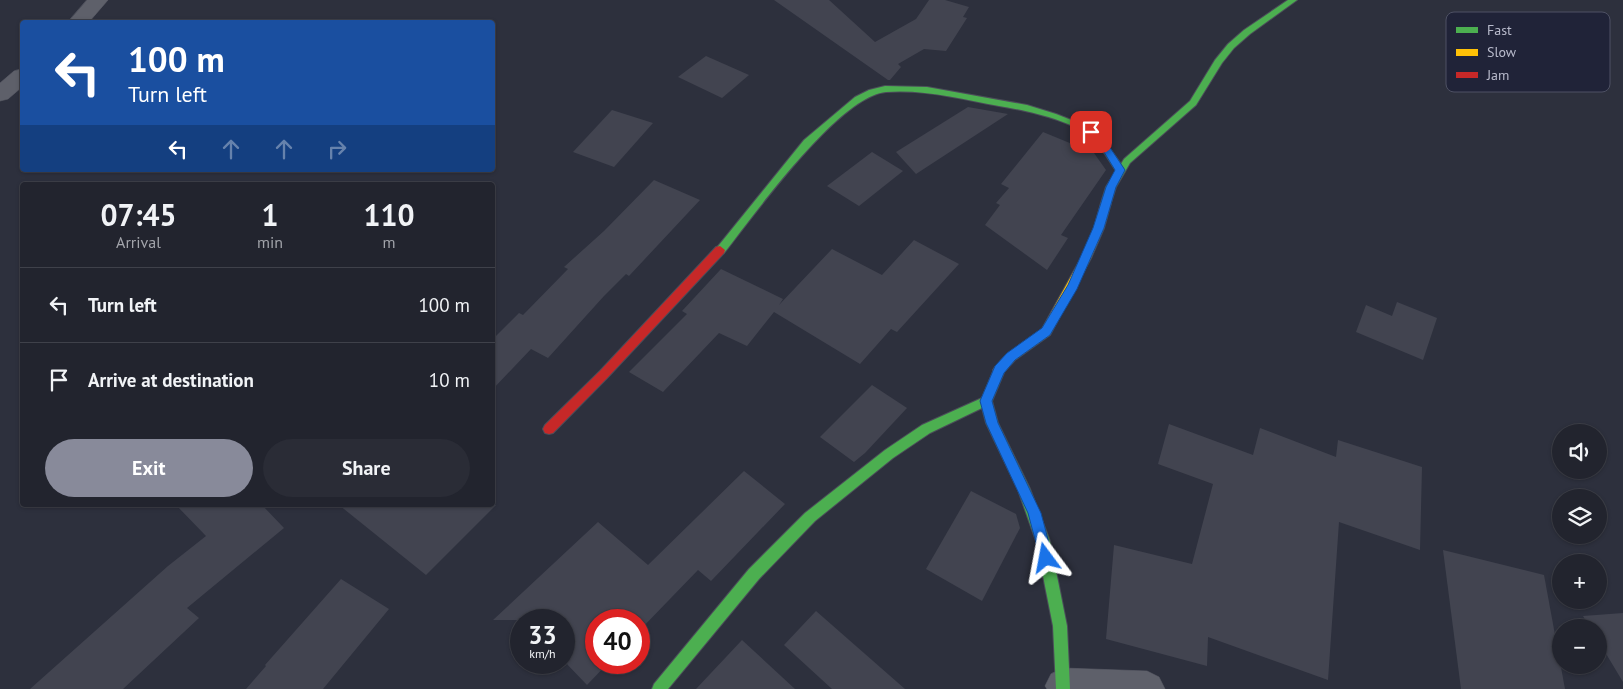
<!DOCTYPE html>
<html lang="en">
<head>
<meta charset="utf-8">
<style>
	:root { --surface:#22242e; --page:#2a2c36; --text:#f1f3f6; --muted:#a2a4aa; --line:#3f414a; --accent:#888a9a }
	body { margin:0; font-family:"PT Sans",sans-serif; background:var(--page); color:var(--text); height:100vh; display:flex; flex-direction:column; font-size:19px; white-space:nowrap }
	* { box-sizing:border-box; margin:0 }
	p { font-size:16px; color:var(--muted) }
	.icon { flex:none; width:28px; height:28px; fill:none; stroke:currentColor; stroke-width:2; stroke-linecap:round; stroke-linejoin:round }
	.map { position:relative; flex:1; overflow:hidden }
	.sheet { position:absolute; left:20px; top:182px; width:475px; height:325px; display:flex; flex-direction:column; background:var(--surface); border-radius:5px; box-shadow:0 1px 4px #0004,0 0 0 1px var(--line) }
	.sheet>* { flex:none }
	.hud { position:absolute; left:20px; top:20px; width:475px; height:152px; border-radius:5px; box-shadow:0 1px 4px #0004,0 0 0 1px var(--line); background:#1a4fa0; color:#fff; overflow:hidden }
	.fabs { position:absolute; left:1552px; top:424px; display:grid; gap:10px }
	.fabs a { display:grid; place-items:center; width:55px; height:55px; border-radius:50%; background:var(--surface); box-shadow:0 1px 4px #0004,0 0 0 1px var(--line); font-size:25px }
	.speed { position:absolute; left:510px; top:609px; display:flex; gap:10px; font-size:25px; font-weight:700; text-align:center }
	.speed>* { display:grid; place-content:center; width:65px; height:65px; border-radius:50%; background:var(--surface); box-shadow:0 1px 4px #0004,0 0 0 1px var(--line); line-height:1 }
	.speed small { font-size:12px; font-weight:400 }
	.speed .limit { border:8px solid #d22; background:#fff; color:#111 }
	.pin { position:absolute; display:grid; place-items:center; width:42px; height:42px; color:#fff; margin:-21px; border-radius:10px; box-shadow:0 2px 8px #0006 }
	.me { position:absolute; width:55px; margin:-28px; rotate:347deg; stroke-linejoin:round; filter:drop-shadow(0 0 4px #0008) }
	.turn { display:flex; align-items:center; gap:18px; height:105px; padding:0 25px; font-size:22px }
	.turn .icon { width:65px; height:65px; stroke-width:2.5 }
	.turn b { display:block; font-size:35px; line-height:42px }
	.lanes { display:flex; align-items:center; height:48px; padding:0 25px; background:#0003; justify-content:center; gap:25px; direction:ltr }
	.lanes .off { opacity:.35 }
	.eta { display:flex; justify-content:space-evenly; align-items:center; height:85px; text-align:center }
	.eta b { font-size:30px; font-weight:700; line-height:35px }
	.action { display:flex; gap:10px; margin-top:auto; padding:10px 25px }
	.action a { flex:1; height:58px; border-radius:30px; background:var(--accent); color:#fff; font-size:20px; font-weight:700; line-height:58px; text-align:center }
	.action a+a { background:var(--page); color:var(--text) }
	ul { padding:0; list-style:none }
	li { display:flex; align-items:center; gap:15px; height:75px; padding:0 25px; border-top:1px solid var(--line) }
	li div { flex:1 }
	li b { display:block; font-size:19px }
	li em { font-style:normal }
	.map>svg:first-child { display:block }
	.building { fill:#424450 }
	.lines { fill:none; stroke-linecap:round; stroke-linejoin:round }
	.street-casing { stroke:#4b4d59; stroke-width:1 }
	.fast-casing { stroke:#4b4d59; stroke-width:2 }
	.slow-casing { stroke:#4b4d59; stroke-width:2 }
	.jam-casing { stroke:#4b4d59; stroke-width:2 }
	.street { fill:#5e606a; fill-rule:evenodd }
	.fast { fill:#4caf50; fill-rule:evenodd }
	.slow { fill:#ffc107; fill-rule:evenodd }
	.jam { fill:#c62828; fill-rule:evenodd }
	.route { fill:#1a73e8; stroke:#114b97 }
	.key { fill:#202338; stroke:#4e5164; stroke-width:1 }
	.key-label { font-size:14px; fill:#b9bbcc }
</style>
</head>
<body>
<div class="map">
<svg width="1623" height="689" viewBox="0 0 1623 689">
	<rect width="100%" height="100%" fill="#2d303d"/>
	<!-- building -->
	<g class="building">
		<path d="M774,0H829L875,42L916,19L929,0H945L969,7L963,17L967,18L946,51L924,49L898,64L901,67L890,80H888Z"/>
		<path d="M706,56L749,75L722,98L678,77Z"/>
		<path d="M968,107L1008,114L916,174L896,152Z"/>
		<path d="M612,110L653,123L614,167L573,152Z"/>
		<path d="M1043,132L1094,153L1106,170L1061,235L1068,238L1047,270L985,225L1000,205L996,203L1009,188L1001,184Z"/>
		<path d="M872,152L903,171L859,206L827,186Z"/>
		<path d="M654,180L700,200L629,276L626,274L604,296L548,358L531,349L492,390V340L519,313L523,315L568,269L564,267L604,231Z"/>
		<path d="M914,240L959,264L897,332L891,329L860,364L774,312L747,346L719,333L663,392L629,372L687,314L682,311L721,269L783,299L779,305L832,249L882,275Z"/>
		<path d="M1397,302L1437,318L1423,360L1356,332L1366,305L1392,316Z"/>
		<path d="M872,385L907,408L865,453L854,462L820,437Z"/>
		<path d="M1169,424L1253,455L1260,428L1336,457L1338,440L1422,467L1420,550L1339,522L1328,680L1208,637L1207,666L1106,639L1114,545L1192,564L1213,484L1158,464Z"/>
		<path d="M744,471L785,504L711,581L698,570L639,631V620H596V662H609L587,685L564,661V620H493L598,522L648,565Z"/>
		<path d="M971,491L1016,514L1020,528L982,601L926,569Z"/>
		<path d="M176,505H262L284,528L187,608L199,618L123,689H30L168,566L206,536Z"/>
		<path d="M339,505H496L426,575Z"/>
		<path d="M1443,550L1544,575L1565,689H1461Z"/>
		<path d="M341,579L389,609L323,689H246L266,666L265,665Z"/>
		<path d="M816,611L905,689H832L784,645Z"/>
		<path d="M1623,613V682L1599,642V628H1590L1583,616Z"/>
		<path d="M742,640L795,689H696Z"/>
	</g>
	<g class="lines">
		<defs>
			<g id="street">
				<path d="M87,0H108L89,22H68Z"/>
				<path d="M22,69V87L8,99L0,101V83L14,71Z"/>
				<path d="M1063,668L1147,671L1159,677L1165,689H1047L1045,686L1051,674Z"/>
			</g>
			<g id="fast">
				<path d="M1288,0H1297L1250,34L1234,48L1222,63L1196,105L1130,163L1116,187L1110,206L1106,207L1101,203L1106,187L1116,171C1109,161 1103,149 1094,140C1076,121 1024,110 999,106C962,99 923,89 886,92C839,96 754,215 724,253L720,254L715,250L804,140L855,97L869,90L885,86L927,87L1027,105L1056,114L1084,125L1100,135L1121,164L1124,159L1190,101L1215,60L1228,44L1244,30Z"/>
				<path d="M999,365L1003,367L1005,370L992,401L998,423L1030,489L1050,541L1067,626L1070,689H1056L1053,626L1036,541L1018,490L986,423L982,408L930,433L893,458L815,521L759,579L668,689H652L654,684L749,569L805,513L885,450L922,425L982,398L995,367Z"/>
			</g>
			<path id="slow" d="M1106,199L1111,203L1104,228L1091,258L1050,335L1015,360L1003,373H995L993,370L1007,354L1042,329L1081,258L1094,228L1101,203Z"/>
			<path id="jam" d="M720,246L725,250L724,253L608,377L553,433L549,434L545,433L543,429L545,425L600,371L716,247Z"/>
		</defs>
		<!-- street casing -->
		<use href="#street" class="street-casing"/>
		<!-- fast casing -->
		<use href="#fast" class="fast-casing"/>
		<!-- slow casing -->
		<use href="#slow" class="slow-casing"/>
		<!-- jam casing -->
		<use href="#jam" class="jam-casing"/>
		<!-- street -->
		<use href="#street" class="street"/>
		<!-- fast -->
		<use href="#fast" class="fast"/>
		<!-- slow -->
		<use href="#slow" class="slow"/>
		<!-- jam -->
		<use href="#jam" class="jam"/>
	</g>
	<!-- route -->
	<path class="route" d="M1091,129L1105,140L1125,170L1116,187L1104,228L1077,289L1050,335L1015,360L1004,373L992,401L998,423L1041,513L1053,558L1051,562L1046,564L1042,562L1040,558L1028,513L986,423L980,401L995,366L1007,353L1042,328L1068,285L1093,228L1106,187L1115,170L1099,144L1086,132Z"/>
	<!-- legend -->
	<rect x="1446" y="12" width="164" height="80" rx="8" class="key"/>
	<rect x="1456" y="27" width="22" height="6" fill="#4caf50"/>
	<rect x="1456" y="49" width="22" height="7" fill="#ffc107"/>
	<rect x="1456" y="72" width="22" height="6" fill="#c62828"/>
	<g class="key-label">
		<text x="1487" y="35">Fast</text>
		<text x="1487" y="57">Slow</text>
		<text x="1487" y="80">Jam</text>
	</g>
</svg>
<div class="fabs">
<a><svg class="icon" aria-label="sound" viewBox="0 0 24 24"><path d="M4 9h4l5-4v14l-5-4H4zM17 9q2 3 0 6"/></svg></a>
<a><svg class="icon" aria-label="layers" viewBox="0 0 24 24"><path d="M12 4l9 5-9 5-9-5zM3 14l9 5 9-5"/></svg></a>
<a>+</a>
<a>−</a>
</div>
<div class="speed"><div>33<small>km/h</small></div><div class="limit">40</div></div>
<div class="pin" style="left:1091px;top:132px;background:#d93025"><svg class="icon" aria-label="arrive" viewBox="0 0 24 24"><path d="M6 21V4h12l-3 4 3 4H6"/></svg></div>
<svg class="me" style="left:1046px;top:558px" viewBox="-20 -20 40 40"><path d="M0-17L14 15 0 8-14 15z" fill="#1a73e8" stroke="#fff" stroke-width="4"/></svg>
<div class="hud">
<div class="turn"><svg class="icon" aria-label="left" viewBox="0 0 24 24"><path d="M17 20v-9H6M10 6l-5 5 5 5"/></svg><div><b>100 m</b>Turn left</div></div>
<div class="lanes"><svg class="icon" aria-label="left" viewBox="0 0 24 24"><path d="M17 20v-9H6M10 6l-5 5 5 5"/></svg><svg class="icon off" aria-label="ahead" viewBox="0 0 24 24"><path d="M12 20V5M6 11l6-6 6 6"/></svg><svg class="icon off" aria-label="ahead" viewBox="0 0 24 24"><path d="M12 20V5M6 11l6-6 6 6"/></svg><svg class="icon off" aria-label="right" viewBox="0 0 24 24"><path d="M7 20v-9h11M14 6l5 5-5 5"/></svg></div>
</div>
<section class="sheet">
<div class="eta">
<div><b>07:45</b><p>Arrival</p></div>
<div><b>1</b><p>min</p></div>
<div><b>110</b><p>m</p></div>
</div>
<ul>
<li><svg class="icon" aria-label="left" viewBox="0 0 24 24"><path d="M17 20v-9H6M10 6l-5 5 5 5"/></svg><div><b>Turn left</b></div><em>100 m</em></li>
<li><svg class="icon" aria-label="arrive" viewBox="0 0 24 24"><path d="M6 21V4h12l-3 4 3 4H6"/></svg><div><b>Arrive at destination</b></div><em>10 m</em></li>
</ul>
<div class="action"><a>Exit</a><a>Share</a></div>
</section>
</div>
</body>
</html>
